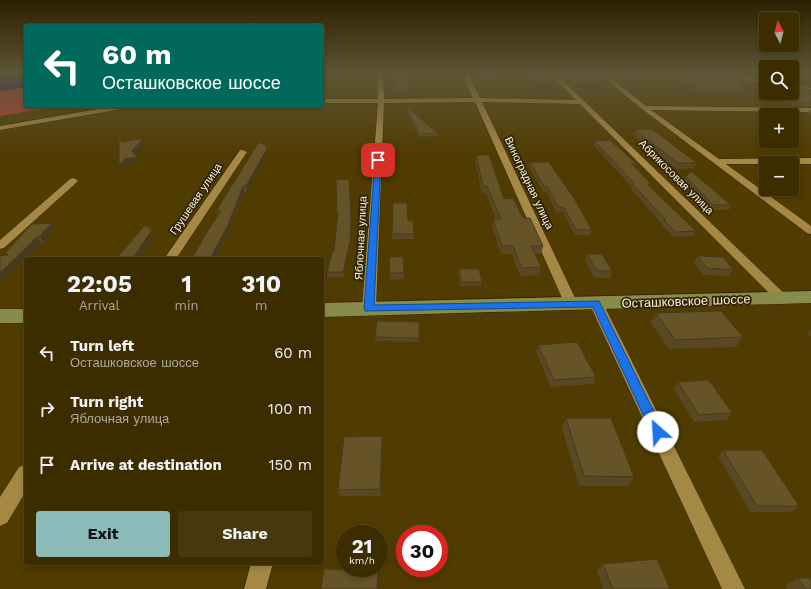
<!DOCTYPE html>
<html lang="en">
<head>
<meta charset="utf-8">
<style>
	:root { --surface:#3c2d00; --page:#47390f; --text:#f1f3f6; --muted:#aca899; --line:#554922; --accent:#8bbbb9 }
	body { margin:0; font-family:"Work Sans",sans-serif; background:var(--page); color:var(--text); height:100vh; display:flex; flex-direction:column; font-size:15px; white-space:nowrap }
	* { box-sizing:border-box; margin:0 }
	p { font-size:13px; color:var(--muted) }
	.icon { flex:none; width:22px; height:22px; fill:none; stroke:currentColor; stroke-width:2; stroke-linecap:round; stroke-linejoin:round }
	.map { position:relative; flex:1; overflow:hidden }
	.side { position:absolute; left:24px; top:257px; width:300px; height:308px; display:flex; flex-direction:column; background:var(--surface); border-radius:4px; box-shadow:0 2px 6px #0003,0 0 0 1px var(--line) }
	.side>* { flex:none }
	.guide { position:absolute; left:24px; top:24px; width:300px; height:84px; border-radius:4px; box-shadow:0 2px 6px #0003,0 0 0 1px var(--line); background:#00695c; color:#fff; overflow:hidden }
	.needle { width:26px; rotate:354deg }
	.tools { position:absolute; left:759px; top:12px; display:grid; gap:8px }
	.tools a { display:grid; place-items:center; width:40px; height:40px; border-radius:4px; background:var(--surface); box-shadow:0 2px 6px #0003,0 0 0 1px var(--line); font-size:20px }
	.speed { position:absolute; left:336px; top:525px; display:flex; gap:8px; font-size:20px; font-weight:700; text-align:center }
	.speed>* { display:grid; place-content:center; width:52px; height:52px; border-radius:50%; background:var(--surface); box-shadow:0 2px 6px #0003,0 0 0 1px var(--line); line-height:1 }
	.speed small { font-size:10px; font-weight:400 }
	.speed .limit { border:6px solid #d22; background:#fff; color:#111 }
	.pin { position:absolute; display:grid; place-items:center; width:34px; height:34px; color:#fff; margin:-17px; border-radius:8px; box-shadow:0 2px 6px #0006 }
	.me { position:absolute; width:44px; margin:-22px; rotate:334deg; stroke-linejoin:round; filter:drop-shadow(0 0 3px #0008) }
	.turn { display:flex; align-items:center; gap:14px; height:84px; padding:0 12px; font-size:18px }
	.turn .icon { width:52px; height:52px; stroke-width:2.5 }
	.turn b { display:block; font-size:28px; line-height:34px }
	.eta { display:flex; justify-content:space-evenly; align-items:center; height:68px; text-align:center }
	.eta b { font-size:24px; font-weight:700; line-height:28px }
	.action { display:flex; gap:8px; margin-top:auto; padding:8px 12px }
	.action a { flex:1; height:46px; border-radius:4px; background:var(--accent); color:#111; font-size:16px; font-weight:700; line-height:46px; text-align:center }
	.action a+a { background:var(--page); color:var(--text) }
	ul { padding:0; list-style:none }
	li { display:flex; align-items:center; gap:12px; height:56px; padding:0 12px }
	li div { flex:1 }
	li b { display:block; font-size:15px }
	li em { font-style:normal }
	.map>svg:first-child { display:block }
	.forest { fill:#b93d35 }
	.water { fill:#0c1578 }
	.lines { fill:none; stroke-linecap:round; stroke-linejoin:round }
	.street-casing { stroke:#312300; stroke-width:1 }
	.secondary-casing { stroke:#312300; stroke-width:1 }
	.street { fill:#a48844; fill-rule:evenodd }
	.secondary { fill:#898c49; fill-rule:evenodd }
	.wall { fill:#584823 }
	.shaded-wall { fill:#473b1d }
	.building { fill:#665429; stroke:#473b1d }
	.route { fill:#1a73e8; stroke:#114b97 }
	.labels { text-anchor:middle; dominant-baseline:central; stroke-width:3.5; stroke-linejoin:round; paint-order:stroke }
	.far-street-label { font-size:11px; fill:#fef2d7; stroke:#2f2407 }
	.street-label { font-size:13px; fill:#fef2d7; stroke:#2f2407 }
</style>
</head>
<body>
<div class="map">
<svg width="811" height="589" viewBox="0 0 811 589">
	<rect width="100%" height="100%" fill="#503c00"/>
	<!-- forest -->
	<path class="forest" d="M26,87V106H77L30,111L0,116V91Z"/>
	<!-- water -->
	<path class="water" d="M0,73H26V87L0,91Z"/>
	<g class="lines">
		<defs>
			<g id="street">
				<path d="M377,73H383L384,99L473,98L462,73H468L480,98L576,100L549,73H555L789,298L787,301L782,302L777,301L580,104L482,102L578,304L576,307L571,308L566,307L475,102L384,103L376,308L374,311L369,313L364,311L362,308L378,103H322V99H378Z"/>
				<path d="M599,73H725L766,80V84L715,75H607L646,106L811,108V112L651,110L719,159L811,158V164H726L811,226V234L807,233L642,109Z"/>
				<path d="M792,84L811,88V92L792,88Z"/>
				<path d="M116,106H131L128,108L0,130V126Z"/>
				<path d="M240,150H243L247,152L176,259H164Z"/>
				<path d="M73,178L76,179L78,181L76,183L4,248L0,249V240L70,179Z"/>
				<path d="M596,299L601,300L603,303L745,589H722L589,303L591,300Z"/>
				<path d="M26,464V491L7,523L0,526V497L19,467Z"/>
				<path d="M251,563H273L266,589H244Z"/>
			</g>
			<g id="secondary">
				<path d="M811,291V303L322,317V303Z"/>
				<rect x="0" y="309" width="26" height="14"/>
			</g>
		</defs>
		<!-- street casing -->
		<use href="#street" class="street-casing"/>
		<!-- secondary casing -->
		<use href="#secondary" class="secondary-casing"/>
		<!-- street -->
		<use href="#street" class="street"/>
		<!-- secondary -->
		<use href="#secondary" class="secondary"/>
	</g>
	<!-- wall -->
	<g class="wall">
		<path d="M393,73L409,89V93H393Z"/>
		<path d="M476,73H491L493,77V80H479Z"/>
		<path d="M525,73H551L556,78V82H534Z"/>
		<path d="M557,73H602L607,78L606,81L566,82Z"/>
		<path d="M734,73H750L749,76Z"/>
		<path d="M612,74L636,76V77L639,79L638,81H617L611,76Z"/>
		<path d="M674,74L746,80L736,94H701L674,76Z"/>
		<path d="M764,86H766V92L762,90Z"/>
		<path d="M811,90V107L794,106L768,93H792Z"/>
		<path d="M405,106L437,133V136L419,137L405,108Z"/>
		<path d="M810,110H811V115L808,113Z"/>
		<path d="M634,130L697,163L695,168L676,169L633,135Z"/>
		<path d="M594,141L636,163L635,167L651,184L650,187L696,231L693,236L673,237L662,225V224L631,189L632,187L593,145Z"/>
		<path d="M269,152L247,192H244L229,231L215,259H192L218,216L216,211Z"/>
		<path d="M476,155L504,199L523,218L543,246L541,254H535L541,267L539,275L520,276L512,254H501L492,226L493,219H496L486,193H482L475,162Z"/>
		<path d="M530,162L592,230L590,235H575L563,212H556L547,192H543L529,166Z"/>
		<path d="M686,177L731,205L729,210H711L684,181Z"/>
		<path d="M336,180L352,224L350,246L344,277H327V272L334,252L338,217H337V212Z"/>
		<path d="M393,203L408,221L414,234V239H392Z"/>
		<path d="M52,223L55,229L44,243H41L2,282H0V256L7,255L5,253Z"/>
		<path d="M587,254L612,271L610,278H594L585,260Z"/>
		<path d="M698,256L733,270L729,276L703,275L694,262Z"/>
		<path d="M389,257L404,273V279L390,280Z"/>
		<path d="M459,269L482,282L481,286H460L458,272Z"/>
		<path d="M656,313L743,337L736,347L669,349L651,323Z"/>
		<path d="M419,322V342L375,341V337Z"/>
		<path d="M811,329V337L807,333Z"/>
		<path d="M538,345L596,377L593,384L551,387L536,352Z"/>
		<path d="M678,382L732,413L727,420L694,422L674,389Z"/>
		<path d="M566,418L634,477L628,486H579L562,428Z"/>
		<path d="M382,436L383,443L381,496H340L338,490Z"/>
		<path d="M723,450L799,506L791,512H750L718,456Z"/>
		<path d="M603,564L670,589H603L597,571Z"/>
		<path d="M798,578L811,589H787L785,585Z"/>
	</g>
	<!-- shaded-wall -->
	<g class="shaded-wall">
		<path d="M144,138L146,143L134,157L132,151Z"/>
		<path d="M268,147L269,152L247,192L246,186Z"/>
		<path d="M137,157L139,162L127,164L121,170L119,165L125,159Z"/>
		<path d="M349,179L352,224L350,246L344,277L343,272Z"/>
		<path d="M243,186L244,192L229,231L215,259H210Z"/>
		<path d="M52,223L55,229L44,243L40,236Z"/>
		<path d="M152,230L154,236L139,259H132Z"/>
		<path d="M37,237L41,243L2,282L0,280V273Z"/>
		<path d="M382,436L383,443L381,496L380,489Z"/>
		<path d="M378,570L379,578V589H377Z"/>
	</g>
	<!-- building -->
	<g class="building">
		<path d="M393,73H406L409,89L393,90Z"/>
		<path d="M478,73H491L493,77H479Z"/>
		<path d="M529,73H551L556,78L534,79Z"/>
		<path d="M561,73H602L607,78H567Z"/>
		<path d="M612,74H634L636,76H635L639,79H618Z"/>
		<path d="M674,74H716L746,80L737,92H702Z"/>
		<path d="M793,85L811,90V103H796L777,93H792V86Z"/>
		<path d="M405,105L437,133L419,134Z"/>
		<path d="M652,129L697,163H678L634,130Z"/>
		<path d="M144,138L132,151L137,157L125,159L119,165V139L122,142Z"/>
		<path d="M610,140L636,163H631L651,184H647L696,231L675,232L664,220H666L633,185L634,183L594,141Z"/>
		<path d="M259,142L268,147L246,186H243L228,225L210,259H192L205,235L221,211H216Z"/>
		<path d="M476,155H489L504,199L513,198L523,218H530L543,246H531L541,267L522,268L513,246H502L493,219H501L487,186H483Z"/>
		<path d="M530,162H549L575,200L592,230H576L564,208L558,207L548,187H544Z"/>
		<path d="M691,171L731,205H713L686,177Z"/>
		<path d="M349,179L351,219L350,241L343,272H327L332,252H334L338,212H337L336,180Z"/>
		<path d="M393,203H407L408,221H413L414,234H392Z"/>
		<path d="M52,223L40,236L37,237L0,273V256H1L8,255L5,253L32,224Z"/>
		<path d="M145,225L152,230L132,259H116Z"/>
		<path d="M587,254H602L612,271H597Z"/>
		<path d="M698,256L723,257L733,270L707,268Z"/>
		<path d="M389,257H403L404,273H390Z"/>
		<path d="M459,269H479L482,282H461Z"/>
		<path d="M721,311L743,337L675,340L656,313Z"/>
		<path d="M377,321L419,322V338L375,337Z"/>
		<path d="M577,342L596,377L554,380L538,345Z"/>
		<path d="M709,380L732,413L699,415L678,382Z"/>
		<path d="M566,418H611L634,477L584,476Z"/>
		<path d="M382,436L380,489L338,490L344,437Z"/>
		<path d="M723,450H762L799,506H757Z"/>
		<path d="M657,559L670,589H613L603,564Z"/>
		<path d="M324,569L378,570L377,589H321Z"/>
		<path d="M798,578H811V589H805Z"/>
	</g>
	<!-- sky -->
	<linearGradient id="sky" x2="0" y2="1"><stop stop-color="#2c2100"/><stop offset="0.47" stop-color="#5e5637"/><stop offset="1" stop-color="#5e5637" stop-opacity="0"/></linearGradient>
	<rect width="811" height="155" fill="url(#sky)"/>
	<!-- route -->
	<path class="route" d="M378,158L381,160L374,305L599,301L662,428L664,432L662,436L658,437L653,436L593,307L365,311L364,308L375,160Z"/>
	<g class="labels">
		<!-- far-street labels -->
		<g class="far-street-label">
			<text transform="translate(676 177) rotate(45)">Абрикосовая улица</text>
			<text transform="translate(529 183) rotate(65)">Виноградная улица</text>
			<text transform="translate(196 199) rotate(-56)">Грушевая улица</text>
			<text transform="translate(361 238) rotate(-87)">Яблочная улица</text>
		</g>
		<!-- street labels -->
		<g class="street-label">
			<text transform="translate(686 301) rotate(-2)">Осташковское шоссе</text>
		</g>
	</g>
</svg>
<div class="tools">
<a><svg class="needle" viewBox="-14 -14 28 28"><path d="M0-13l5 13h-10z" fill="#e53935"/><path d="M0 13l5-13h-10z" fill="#aca899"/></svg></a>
<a><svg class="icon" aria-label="search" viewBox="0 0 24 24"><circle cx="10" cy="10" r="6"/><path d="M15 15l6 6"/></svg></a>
<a>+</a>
<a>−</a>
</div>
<div class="speed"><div>21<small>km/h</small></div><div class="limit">30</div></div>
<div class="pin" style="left:378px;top:160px;background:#d93025"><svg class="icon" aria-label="arrive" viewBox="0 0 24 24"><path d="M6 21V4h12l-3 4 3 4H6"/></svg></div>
<svg class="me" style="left:658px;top:432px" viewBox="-20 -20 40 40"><circle r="19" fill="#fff"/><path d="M0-13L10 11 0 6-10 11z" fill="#1a73e8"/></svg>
<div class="guide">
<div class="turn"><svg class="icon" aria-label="left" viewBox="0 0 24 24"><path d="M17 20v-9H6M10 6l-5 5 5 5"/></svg><div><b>60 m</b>Осташковское шоссе</div></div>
</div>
<section class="side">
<div class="eta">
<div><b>22:05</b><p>Arrival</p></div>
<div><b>1</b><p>min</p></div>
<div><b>310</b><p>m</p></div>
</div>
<ul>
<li><svg class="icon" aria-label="left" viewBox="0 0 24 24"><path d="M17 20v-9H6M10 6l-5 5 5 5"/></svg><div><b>Turn left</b><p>Осташковское шоссе</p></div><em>60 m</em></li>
<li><svg class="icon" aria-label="right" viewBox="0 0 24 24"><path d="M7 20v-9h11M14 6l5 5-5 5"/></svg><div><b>Turn right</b><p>Яблочная улица</p></div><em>100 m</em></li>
<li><svg class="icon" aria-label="arrive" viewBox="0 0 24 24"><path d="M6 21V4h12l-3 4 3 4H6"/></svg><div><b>Arrive at destination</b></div><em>150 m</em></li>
</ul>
<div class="action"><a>Exit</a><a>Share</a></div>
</section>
</div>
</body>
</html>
